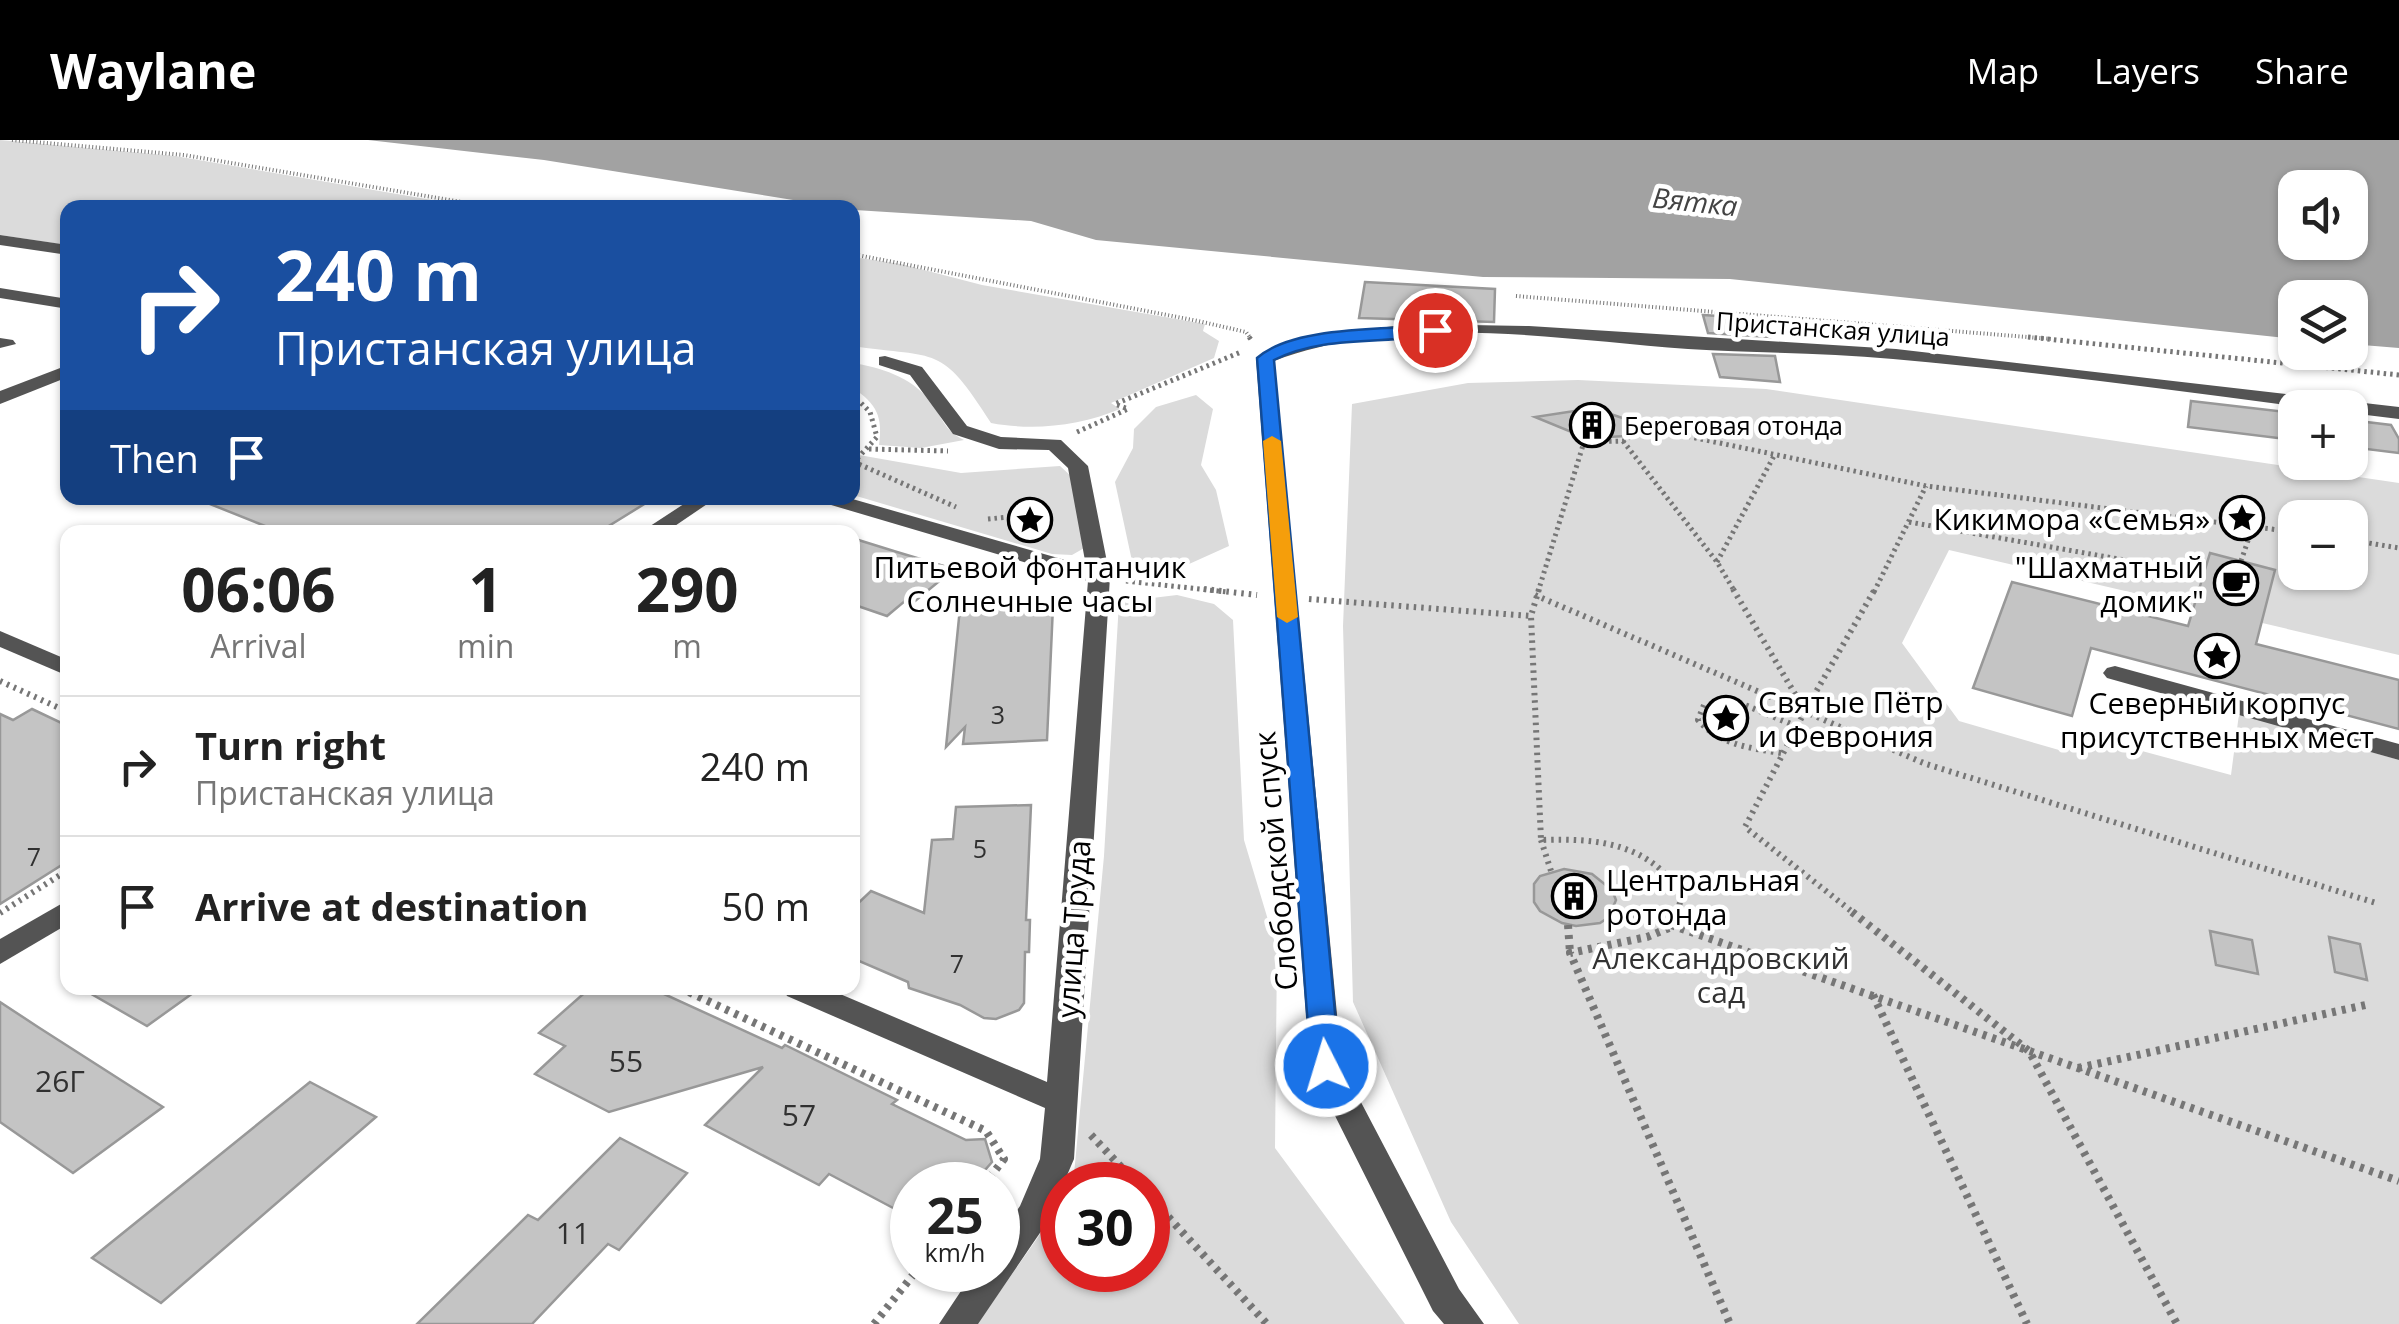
<!DOCTYPE html>
<html lang="en">
<head>
<meta charset="utf-8">
<style>
	:root { --surface:#fff; --page:#f2f2f2; --text:#222; --muted:#767676; --line:#e0e0e0; --accent:#000 }
	body { margin:0; font-family:"Open Sans",sans-serif; background:var(--page); color:var(--text); height:100vh; display:flex; flex-direction:column; font-size:38px; white-space:nowrap }
	* { box-sizing:border-box; margin:0 }
	p { font-size:32px; color:var(--muted) }
	.icon { flex:none; width:55px; height:55px; fill:none; stroke:currentColor; stroke-width:2; stroke-linecap:round; stroke-linejoin:round }
	.map { position:relative; flex:1; overflow:hidden }
	.sheet { position:absolute; left:60px; top:385px; width:800px; height:470px; display:flex; flex-direction:column; background:var(--surface); border-radius:20px; box-shadow:0 2px 8px #0004 }
	.sheet>* { flex:none }
	.banner { position:absolute; left:60px; top:60px; width:800px; height:305px; border-radius:20px; box-shadow:0 2px 8px #0004; background:#1a4fa0; color:#fff; overflow:hidden }
	.buttons { position:absolute; left:2278px; top:30px; display:grid; gap:20px }
	.buttons a { display:grid; place-items:center; width:90px; height:90px; border-radius:20px; background:var(--surface); box-shadow:0 2px 8px #0004; font-size:50px }
	.speed { position:absolute; left:890px; top:1022px; display:flex; gap:20px; font-size:50px; font-weight:700; text-align:center }
	.speed>* { display:grid; place-content:center; width:130px; height:130px; border-radius:50%; background:var(--surface); box-shadow:0 2px 8px #0004; line-height:1 }
	.speed small { font-size:25px; font-weight:400 }
	.speed .limit { border:15px solid #d22; background:#fff; color:#111 }
	.pin { position:absolute; display:grid; place-items:center; width:85px; height:85px; color:#fff; margin:-42px; border:5px solid #fff; border-radius:50%; box-shadow:0 2px 10px #0007 }
	.me { position:absolute; width:110px; margin:-55px; rotate:355deg; stroke-linejoin:round; filter:drop-shadow(0 0 8px #0008) }
	.turn { display:flex; align-items:center; gap:35px; height:210px; padding:0 50px; font-size:45px }
	.turn .icon { width:130px; height:130px; stroke-width:2.5 }
	.turn b { display:block; font-size:70px; line-height:85px }
	.then { display:flex; align-items:center; height:95px; padding:0 50px; background:#0003; gap:20px; font-size:38px }
	.eta { display:flex; justify-content:space-evenly; align-items:center; height:170px; text-align:center }
	.eta b { font-size:60px; font-weight:700; line-height:70px }
	ul { padding:0; list-style:none }
	li { display:flex; align-items:center; gap:30px; height:140px; padding:0 50px; border-top:2px solid var(--line) }
	li div { flex:1 }
	li b { display:block; font-size:38px }
	li em { font-style:normal }
	header { display:flex; align-items:center; gap:60px; box-sizing:border-box; height:140px; padding:0 50px; background:var(--accent); color:#fff }
	header strong { font-size:48px }
	nav { display:flex; gap:55px; margin-inline-start:auto; font-size:35px }
	.map>svg:first-child { display:block }
	.green { fill:#dbdbdb; fill-rule:evenodd }
	.water { fill:#a2a2a2; fill-rule:evenodd }
	.building { fill:#c4c4c4; stroke:#989898; stroke-width:2.5 }
	.lines { fill:none; stroke-linecap:round; stroke-linejoin:round }
	.path-far3 { stroke:#767676; stroke-width:4; stroke-dasharray:1 2.5; stroke-linecap:butt }
	.path-far2 { stroke:#767676; stroke-width:5; stroke-dasharray:2.5 4; stroke-linecap:butt }
	.path-far1 { stroke:#767676; stroke-width:6; stroke-dasharray:2.5 5; stroke-linecap:butt }
	.path { stroke:#767676; stroke-width:8; stroke-dasharray:4 6; stroke-linecap:butt }
	.minor { fill:#545454; fill-rule:evenodd }
	.route { fill:#1a73e8; stroke:#114b97; stroke-width:2.5 }
	.slow { fill:#f59e0b }
	.labels { text-anchor:middle; dominant-baseline:central; stroke-width:9; stroke-linejoin:round; paint-order:stroke }
	.far-street-label { font-size:25px; fill:#000; stroke:#fff }
	.far-poi-label { font-size:25px; fill:#000; stroke:#fff; text-anchor:start }
	.number-label { font-size:25px; fill:#313131 }
	.far-water-label { font-size:28px; font-style:italic; fill:#434343; stroke:#fff }
	.poi-label { font-size:30px; fill:#000; stroke:#fff; text-anchor:end }
	.street-label { font-size:30px; fill:#000; stroke:#fff }
	.park-label { font-size:30px; fill:#323232; stroke:#fff }
	.near-number-label { font-size:30px; fill:#313131 }
</style>
</head>
<body>
<header>
<strong>Waylane</strong>
<nav><a>Map</a><a>Layers</a><a>Share</a></nav>
</header>
<div class="map">
<svg width="2399" height="1184" viewBox="0 0 2399 1184">
	<rect width="100%" height="100%" fill="#fff"/>
	<!-- green -->
	<g class="green">
		<path d="M0,0L175,16L473,67L68,68L67,105L0,95Z"/>
		<path d="M853,117L901,124L982,145L1205,184L1203,191L1219,201L1214,218L1111,263L1120,269C1080,286 1033,291 991,283C940,203 939,219 853,206Z"/>
		<path d="M852,223C880,227 911,237 929,260C943,277 943,290 964,300L921,308L879,305C883,277 877,264 853,248Z"/>
		<path d="M1578,240L1766,249L2399,343V515L1949,410L1902,503L1959,581L2059,610L2064,590L2231,635L2239,574L2399,620V1184H1519L1451,1082L1353,862L1343,486L1352,264L1468,243ZM2295,378H2350V432H2295Z"/>
		<path d="M1196,255L1213,269L1201,325L1216,350L1229,406L1178,429L1132,421L1115,342L1133,308L1134,289L1156,267Z"/>
		<path d="M859,315L961,333L1060,326L1072,337L1086,407L1072,415L1052,414L853,355L852,317Z"/>
		<path d="M1177,455L1214,464L1233,480L1244,700L1277,810L1275,1008L1405,1184H977L1062,1063V1130H1148V1045H1073L1104,716L1119,462Z"/>
	</g>
	<!-- water -->
	<path class="water" d="M368,0H2399V208L2350,204V158H2295V199L1730,139L1483,137L1096,100L1031,81L855,70L544,20ZM2295,48H2350V102H2295Z"/>
	<!-- building -->
	<g class="building">
		<path d="M1365,142L1495,149L1494,182L1359,178Z"/>
		<path d="M1703,175L1766,179L1770,197L1708,193Z"/>
		<path d="M1713,214L1775,216L1780,242L1720,237Z"/>
		<path d="M2191,261L2295,273V300L2188,287Z"/>
		<path d="M1581,270L1602,271L1669,294L1586,298L1535,277Z"/>
		<path d="M2350,280L2391,285L2399,299V313L2350,307Z"/>
		<path d="M195,358H654L599,392H280Z"/>
		<path d="M852,398L897,412L954,429L914,462L906,460L887,476L852,464Z"/>
		<path d="M2210,413L2275,430L2256,504L2399,540V589L2091,508L2072,576L1973,548L2012,442L2188,486Z"/>
		<path d="M1053,466L1047,600L963,604L965,587L946,607L960,468Z"/>
		<path d="M32,569L68,586V721L0,764V574L13,580Z"/>
		<path d="M1031,665L1026,780H1030L1029,812H1025L1024,863L1019,870L996,879L984,878L960,865L909,848L908,842L852,818V769L871,751L924,773L932,700L953,699L956,667Z"/>
		<path d="M1564,729L1592,734L1612,750L1616,760L1609,777L1600,783L1576,786L1562,783L1540,771L1534,762V744L1540,736Z"/>
		<path d="M2210,791L2252,800L2258,834L2216,825Z"/>
		<path d="M2329,797L2360,804L2367,840L2335,832Z"/>
		<path d="M81,848H200L147,886Z"/>
		<path d="M590,848H651L782,908L785,905L897,960L892,964L966,1000L985,999L992,1022L972,1045H912V1078L829,1034L819,1045L705,985L763,927L609,972L535,934L565,906L539,893Z"/>
		<path d="M0,862L38,887L163,967L73,1033L0,982Z"/>
		<path d="M310,942L376,977L161,1163L92,1118Z"/>
		<path d="M620,998L687,1033L619,1110L608,1104L532,1184H417L528,1075L538,1080Z"/>
	</g>
	<g class="lines">
		<!-- path-far3 -->
		<g class="path-far3">
			<path d="M12,0L184,15L497,68"/>
			<path d="M852,114L1198,181L1246,192L1251,199"/>
			<path d="M1516,156L2052,199"/>
		</g>
		<!-- path-far2 -->
		<g class="path-far2">
			<path d="M1249,197L1253,202"/>
			<path d="M2028,197L2399,235"/>
			<path d="M852,254L870,272L877,297L854,322L956,367"/>
			<path d="M1623,283L1643,287"/>
			<path d="M1077,292L1128,269L1115,264L1241,212"/>
			<path d="M1623,301L1717,422L1735,452"/>
			<path d="M869,309L948,311"/>
			<path d="M988,379L1039,374L1042,379L1028,393"/>
			<path d="M1909,382L2204,434"/>
			<path d="M2350,400L2399,408"/>
			<path d="M2241,421L2253,386"/>
			<path d="M1717,422L1775,314"/>
			<path d="M1126,441L1227,452"/>
			<path d="M1538,452L1584,302L1624,301L1643,287L1926,346L2295,392"/>
			<path d="M1874,452L1926,346"/>
		</g>
		<!-- path-far1 -->
		<g class="path-far1">
			<path d="M1204,449L1257,455"/>
			<path d="M1539,449L1531,476L1541,700C1598,698 1649,703 1682,755L1677,774"/>
			<path d="M1733,449L1805,571L1875,449"/>
			<path d="M1535,455L1926,624L2376,763"/>
			<path d="M1309,459L1531,476"/>
			<path d="M0,541L68,572"/>
			<path d="M1805,571L1745,687L1855,774"/>
			<path d="M1781,613C1750,608 1720,605 1698,580L1704,565L1740,563L1796,586"/>
			<path d="M1541,700L1551,731"/>
			<path d="M1614,769L1632,774"/>
			<path d="M0,773L68,730"/>
		</g>
		<!-- path -->
		<g class="path">
			<path d="M1623,772L1674,786L2399,1041"/>
			<path d="M1678,772L1674,786L1647,797L1570,813L1730,1184"/>
			<path d="M1852,772L2029,911L2177,1184"/>
			<path d="M1568,785L1570,813"/>
			<path d="M680,848L986,991L1004,1019L984,1045"/>
			<path d="M1873,855L2027,1184"/>
			<path d="M2078,928L2370,864"/>
			<path d="M1091,995L1138,1045"/>
			<path d="M1148,1055L1267,1184"/>
			<path d="M874,1184L917,1130"/>
		</g>
		<!-- minor -->
		<g class="minor">
			<path d="M0,95L68,105V115L0,105Z"/>
			<path d="M0,148L68,159V169L0,158Z"/>
			<path d="M1411,184L1529,186L1896,209L2399,267V279L2350,273V268H2309C2170,250 2032,231 1893,219C1825,213 1757,213 1688,209C1553,199 1405,172 1274,221L1342,926L1459,1149L1484,1184H1444L1433,1171L1310,926L1256,218L1306,197Z"/>
			<path d="M0,198L13,200L16,204L0,208Z"/>
			<path d="M885,216L922,227L967,286L1001,297L1061,300L1088,326L1110,437L1074,1019L1046,1084L978,1184H939L975,1130H998V1098L1020,1066L1040,1019L1045,968L787,856L783,848H826L1047,942L1088,441L821,362L818,358H849L1086,426L1068,328L1049,310L999,309L953,294L910,235L879,225V217Z"/>
			<path d="M68,225V237L0,264V251Z"/>
			<path d="M693,358H716L666,392H641Z"/>
			<path d="M0,491L68,520V536L0,507Z"/>
			<path d="M2115,526L2399,604V620L2107,538L2103,533L2107,528Z"/>
			<path d="M68,760V784L0,824V799Z"/>
		</g>
	</g>
	<!-- route -->
	<path class="route" d="M1435,186L1443,190L1441,194C1386,205 1325,194 1274,220L1340,926L1336,934L1326,937L1315,934L1311,926L1257,218C1293,186 1387,189 1435,186Z"/>
	<!-- slow -->
	<path class="slow" d="M1272,296L1281,301L1298,477L1287,483L1277,477L1263,301Z"/>
	<!-- icons -->
	<defs>
		<symbol id="building-ring" viewBox="-11 -11 22 22"><circle r="9.5" fill="#fff" stroke="#000" stroke-width="1.5"/><path d="M-4-6H4V6H1V3H-1V6H-4ZM-2.5-4.3h1.7v1.8h-1.7ZM.8-4.3h1.7v1.8H.8ZM-2.5-1h1.7V.8h-1.7ZM.8-1h1.7V.8H.8Z" fill="#000"/></symbol>
		<symbol id="sight-ring" viewBox="-11 -11 22 22"><circle r="9.5" fill="#fff" stroke="#000" stroke-width="1.5"/><path d="M0-6L1.8-2.2L6-1.7L2.9 1.2L3.7 5.4L0 3.3L-3.7 5.4L-2.9 1.2L-6-1.7L-1.8-2.2Z" fill="#000"/></symbol>
		<symbol id="cafe-ring" viewBox="-11 -11 22 22"><circle r="9.5" fill="#fff" stroke="#000" stroke-width="1.5"/><path d="M-5.5-4.5H6V0H3Q3 3.5 0 3.5H-2.5Q-5.5 3.5-5.5 0ZM3-3.2v2h1.7v-2ZM-6 4.5H4V6H-6Z" fill="#000"/></symbol>
	</defs>
	<g fill-rule="evenodd">
		<use href="#building-ring" x="1567" y="260" width="50" height="50"/>
		<use href="#sight-ring" x="2217" y="353" width="50" height="50"/>
		<use href="#sight-ring" x="1005" y="355" width="50" height="50"/>
		<use href="#cafe-ring" x="2211" y="418" width="50" height="50"/>
		<use href="#sight-ring" x="2192" y="491" width="50" height="50"/>
		<use href="#sight-ring" x="1701" y="553" width="50" height="50"/>
		<use href="#building-ring" x="1549" y="731" width="50" height="50"/>
	</g>
	<g class="labels">
		<!-- far-street labels -->
		<g class="far-street-label">
			<text transform="translate(1833 188) rotate(4)">Пристанская улица</text>
		</g>
		<!-- far-poi labels -->
		<g class="far-poi-label">
			<text x="1624" y="285">Береговая отонда</text>
		</g>
		<!-- number labels -->
		<g class="number-label">
			<text x="998" y="574">3</text>
			<text x="980" y="708">5</text>
			<text x="34" y="716">7</text>
			<text x="957" y="823">7</text>
		</g>
		<!-- far-water labels -->
		<g class="far-water-label">
			<text transform="translate(1695 61) rotate(6)">Вятка</text>
		</g>
		<!-- poi labels -->
		<g class="poi-label">
			<text x="2210" y="378">Кикимора «Семья»</text>
			<text x="1030" y="426" text-anchor="middle">Питьевой фонтанчик<tspan x="1030" dy="34">Солнечные часы</tspan></text>
			<text x="2204" y="426">"Шахматный<tspan x="2204" dy="34">домик"</tspan></text>
			<text x="1758" y="561" text-anchor="start">Святые Пётр<tspan x="1758" dy="34">и Феврония</tspan></text>
			<text x="2217" y="562" text-anchor="middle">Северный корпус<tspan x="2217" dy="34">присутственных мест</tspan></text>
			<text x="1606" y="739" text-anchor="start">Центральная<tspan x="1606" dy="34">ротонда</tspan></text>
		</g>
		<!-- street labels -->
		<g class="street-label">
			<text transform="translate(1275 721) rotate(-95)">Слободской спуск</text>
			<text transform="translate(1073 789) rotate(-86)">улица Труда</text>
		</g>
		<!-- park labels -->
		<g class="park-label">
			<text x="1721" y="817">Александровский<tspan x="1721" dy="34">сад</tspan></text>
		</g>
		<!-- near-number labels -->
		<g class="near-number-label">
			<text x="626" y="920">55</text>
			<text x="60" y="940">26Г</text>
			<text x="799" y="974">57</text>
			<text x="573" y="1092">11</text>
		</g>
	</g>
</svg>
<div class="buttons">
<a><svg class="icon" aria-label="sound" viewBox="0 0 24 24"><path d="M4 9h4l5-4v14l-5-4H4zM17 9q2 3 0 6"/></svg></a>
<a><svg class="icon" aria-label="layers" viewBox="0 0 24 24"><path d="M12 4l9 5-9 5-9-5zM3 14l9 5 9-5"/></svg></a>
<a>+</a>
<a>−</a>
</div>
<div class="speed"><div>25<small>km/h</small></div><div class="limit">30</div></div>
<div class="pin" style="left:1435px;top:190px;background:#d93025"><svg class="icon" aria-label="arrive" viewBox="0 0 24 24"><path d="M6 21V4h12l-3 4 3 4H6"/></svg></div>
<svg class="me" style="left:1326px;top:926px" viewBox="-20 -20 40 40"><circle r="17" fill="#1a73e8" stroke="#fff" stroke-width="3"/><path d="M0-11L8 9 0 5-8 9z" fill="#fff"/></svg>
<div class="banner">
<div class="turn"><svg class="icon" aria-label="right" viewBox="0 0 24 24"><path d="M7 20v-9h11M14 6l5 5-5 5"/></svg><div><b>240 m</b>Пристанская улица</div></div>
<div class="then">Then<svg class="icon" aria-label="arrive" viewBox="0 0 24 24"><path d="M6 21V4h12l-3 4 3 4H6"/></svg></div>
</div>
<section class="sheet">
<div class="eta">
<div><b>06:06</b><p>Arrival</p></div>
<div><b>1</b><p>min</p></div>
<div><b>290</b><p>m</p></div>
</div>
<ul>
<li><svg class="icon" aria-label="right" viewBox="0 0 24 24"><path d="M7 20v-9h11M14 6l5 5-5 5"/></svg><div><b>Turn right</b><p>Пристанская улица</p></div><em>240 m</em></li>
<li><svg class="icon" aria-label="arrive" viewBox="0 0 24 24"><path d="M6 21V4h12l-3 4 3 4H6"/></svg><div><b>Arrive at destination</b></div><em>50 m</em></li>
</ul>
</section>
</div>
</body>
</html>
